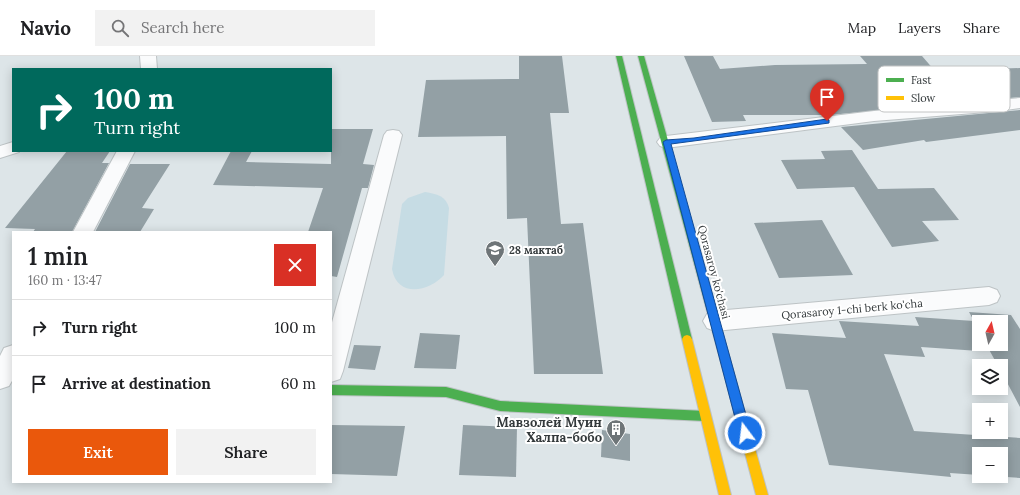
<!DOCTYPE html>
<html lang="en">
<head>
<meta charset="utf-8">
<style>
	:root { --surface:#fff; --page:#f2f2f2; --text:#202124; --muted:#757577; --line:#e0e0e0; --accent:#ea580c }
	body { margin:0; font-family:Lora,serif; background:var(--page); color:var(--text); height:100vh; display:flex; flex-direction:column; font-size:15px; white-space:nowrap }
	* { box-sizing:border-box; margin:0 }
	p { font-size:13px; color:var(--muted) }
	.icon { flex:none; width:22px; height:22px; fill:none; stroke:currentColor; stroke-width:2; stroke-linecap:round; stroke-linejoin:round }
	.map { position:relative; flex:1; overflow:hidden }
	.panel { position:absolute; left:12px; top:175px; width:320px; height:252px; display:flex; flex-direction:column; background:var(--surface); border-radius:0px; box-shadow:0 2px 10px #0003 }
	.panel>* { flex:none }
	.banner { position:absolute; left:12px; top:12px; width:320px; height:84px; border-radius:0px; box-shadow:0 2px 10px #0003; background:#00695c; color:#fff; overflow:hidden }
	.needle { width:26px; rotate:8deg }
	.buttons { position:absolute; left:972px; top:259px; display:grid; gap:8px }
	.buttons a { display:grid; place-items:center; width:36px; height:36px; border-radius:0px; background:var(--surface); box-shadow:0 2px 10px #0003; font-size:20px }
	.pin { position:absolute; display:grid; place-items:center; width:34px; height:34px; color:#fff; margin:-41px -17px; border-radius:50% 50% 50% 0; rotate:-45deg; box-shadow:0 0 4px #0007 }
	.pin .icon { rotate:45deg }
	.me { position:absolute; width:44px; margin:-22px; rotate:345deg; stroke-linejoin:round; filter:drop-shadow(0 0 3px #0008) }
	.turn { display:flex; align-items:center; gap:14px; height:84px; padding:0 16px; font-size:18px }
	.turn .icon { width:52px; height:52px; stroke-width:2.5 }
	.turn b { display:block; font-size:28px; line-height:34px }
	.round { display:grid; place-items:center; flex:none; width:42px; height:42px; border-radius:0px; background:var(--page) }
	.overview { display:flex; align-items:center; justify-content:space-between; height:68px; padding:0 16px }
	h1 { font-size:24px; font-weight:600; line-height:30px }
	.primary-button { display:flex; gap:8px; margin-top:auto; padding:8px 16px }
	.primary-button a { flex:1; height:46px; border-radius:0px; background:var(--accent); color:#fff; font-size:16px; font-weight:600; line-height:46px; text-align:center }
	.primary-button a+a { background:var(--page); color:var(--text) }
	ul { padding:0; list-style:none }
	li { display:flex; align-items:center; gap:12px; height:56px; padding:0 16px; border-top:1px solid var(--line) }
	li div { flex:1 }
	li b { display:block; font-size:15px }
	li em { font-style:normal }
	header { display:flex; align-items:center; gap:24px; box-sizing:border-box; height:56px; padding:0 20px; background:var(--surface); border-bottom:1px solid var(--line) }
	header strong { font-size:19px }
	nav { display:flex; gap:22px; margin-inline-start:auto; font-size:14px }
	.search { width:280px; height:36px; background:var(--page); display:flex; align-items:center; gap:10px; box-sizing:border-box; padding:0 14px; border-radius:0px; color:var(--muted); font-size:15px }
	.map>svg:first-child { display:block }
	.green { fill:#c6dce4 }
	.building { fill:#93a0a5 }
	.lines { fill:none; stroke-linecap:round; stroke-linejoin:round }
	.street-casing { stroke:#bdc3c5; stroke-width:2 }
	.fast-casing { stroke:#bdc3c5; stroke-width:2 }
	.slow-casing { stroke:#bdc3c5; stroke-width:2 }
	.street { fill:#fafbfc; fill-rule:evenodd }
	.fast { fill:#4caf50; fill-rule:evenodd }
	.slow { fill:#ffc107; fill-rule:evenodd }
	.route { fill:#1a73e8; stroke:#114b97 }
	.labels { text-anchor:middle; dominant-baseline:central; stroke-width:4; stroke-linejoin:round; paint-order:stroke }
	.poi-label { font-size:11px; font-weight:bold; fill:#33393b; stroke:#fff; text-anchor:start }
	.street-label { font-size:11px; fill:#33393b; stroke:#fff }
	.near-poi-label { font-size:13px; font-weight:bold; fill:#33393b; stroke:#fff; text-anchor:end }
	.key { fill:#fff; stroke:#c2c4c4; stroke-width:1 }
	.key-label { font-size:11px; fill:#33393b }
</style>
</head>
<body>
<header>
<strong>Navio</strong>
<div class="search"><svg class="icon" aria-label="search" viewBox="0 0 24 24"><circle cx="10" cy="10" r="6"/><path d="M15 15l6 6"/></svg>Search here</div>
<nav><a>Map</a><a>Layers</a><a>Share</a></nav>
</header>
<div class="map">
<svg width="1020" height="439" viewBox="0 0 1020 439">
	<rect width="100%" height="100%" fill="#dde5e8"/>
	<!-- green -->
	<path class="green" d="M425,136C437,138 446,140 449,152L444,219C429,236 397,242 392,213L402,148L408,142Z"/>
	<!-- building -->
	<g class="building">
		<path d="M519,0H562L569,57H550L561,168L583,167L603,318H534L527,162L507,163L506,80L418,81L426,24L519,23Z"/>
		<path d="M684,0H713L720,13L775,9L867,8L860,0H922L935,15L1020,12V41L830,59H743L746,65L712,66Z"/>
		<path d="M1020,54V74L926,86L924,84L863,94L841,71Z"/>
		<path d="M331,73H373L363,108L374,109L368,132H362L337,221L331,220V176H308L323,132L213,129L231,95H252L246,106L331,108Z"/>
		<path d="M852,94L878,133L934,132L959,164L922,165L939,185L892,191L854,131L797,133L781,104L825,103L821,95Z"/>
		<path d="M67,95H110L102,107H109L72,176H33L35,173L5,172Z"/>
		<path d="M130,108H170L142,152L154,153L140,176H95Z"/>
		<path d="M822,164L853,219L779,222L754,167Z"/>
		<path d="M969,256L1011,259L1020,273V351L1001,315V310H998L986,288H1001V266H979V295L921,291L925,301L884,298L914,375L1020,382V422L992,420H1001V398H979V419L950,417L951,421L829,409L808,334L786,333L772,277L846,282L839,265L919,270L915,261L974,265Z"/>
		<path d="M420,277L460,279L456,313L414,312Z"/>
		<path d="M354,289L381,290L375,314L348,312Z"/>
		<path d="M331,369L405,370L397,420L331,418Z"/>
		<path d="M463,369L517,371L516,421L459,419Z"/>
		<path d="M602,374L630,378V405L601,401Z"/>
	</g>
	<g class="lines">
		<defs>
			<g id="street">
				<path d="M140,0H156L157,13H141Z"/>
				<path d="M1020,42V52L999,55L874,65L666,92L660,90L657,86L660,82L666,80L874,55Z"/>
				<path d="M393,74L399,75L402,79L343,315L340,323L331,326V270L384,79L387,75Z"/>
				<path d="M13,86V95L19,96L0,102V90Z"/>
				<path d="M117,95H135L93,176H73Z"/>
				<path d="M989,231L997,234L1000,240L997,246L989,249L715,275L707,272L703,265L707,258L715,255Z"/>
				<path d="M13,289V323L9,330L0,333V300L4,292Z"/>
			</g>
			<g id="fast">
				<path d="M616,0H622L692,283L690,286L687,287L684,286L682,283Z"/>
				<path d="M638,0H644L730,303L729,306L725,307L721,306L720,303Z"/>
				<path d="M331,329L446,331L500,345L705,355L709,356L710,360L709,364L705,365L500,355L446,341L331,339Z"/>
			</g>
			<g id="slow">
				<path d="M687,279L690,280L692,283L731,439H719L682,283L684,280Z"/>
				<path d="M725,299L729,300L730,303L768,439H756L720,303L721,300Z"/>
			</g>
		</defs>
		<!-- street casing -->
		<use href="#street" class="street-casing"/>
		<!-- fast casing -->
		<use href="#fast" class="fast-casing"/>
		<!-- slow casing -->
		<use href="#slow" class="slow-casing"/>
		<!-- street -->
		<use href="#street" class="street"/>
		<!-- fast -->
		<use href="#fast" class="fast"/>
		<!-- slow -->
		<use href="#slow" class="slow"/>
	</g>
	<!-- route -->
	<path class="route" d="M827,63L829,64V67L671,88L751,377L749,381L745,382L741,381L739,377L663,86L666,84L694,82Z"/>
	<!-- icons -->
	<defs>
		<symbol id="school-pin" viewBox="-11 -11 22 30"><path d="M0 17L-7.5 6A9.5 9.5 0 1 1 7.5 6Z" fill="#6e7578" stroke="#fff"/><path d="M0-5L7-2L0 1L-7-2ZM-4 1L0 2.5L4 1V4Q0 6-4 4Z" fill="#fff"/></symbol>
		<symbol id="building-pin" viewBox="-11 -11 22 30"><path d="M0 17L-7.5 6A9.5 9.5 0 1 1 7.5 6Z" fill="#6e7578" stroke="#fff"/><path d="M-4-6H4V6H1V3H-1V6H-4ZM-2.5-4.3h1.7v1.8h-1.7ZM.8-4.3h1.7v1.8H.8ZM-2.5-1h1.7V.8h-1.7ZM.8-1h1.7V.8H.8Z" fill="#fff"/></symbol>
	</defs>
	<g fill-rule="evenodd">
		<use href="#school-pin" x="484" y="183" width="22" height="30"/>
		<use href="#building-pin" x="605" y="362" width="22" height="30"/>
	</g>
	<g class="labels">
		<!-- poi labels -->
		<g class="poi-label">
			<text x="509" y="194">28 мактаб</text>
		</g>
		<!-- street labels -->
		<g class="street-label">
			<text transform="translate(714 216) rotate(75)">Qorasaroy ko'chasi</text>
			<text transform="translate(852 253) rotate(-5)">Qorasaroy 1-chi berk ko'cha</text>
		</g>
		<!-- near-poi labels -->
		<g class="near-poi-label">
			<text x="602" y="366">Мавзолей Муин<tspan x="602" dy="15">Халпа-бобо</tspan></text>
		</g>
	</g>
	<!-- legend -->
	<rect x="878" y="10" width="132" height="46" rx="6" class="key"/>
	<rect x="886" y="22" width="18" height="4" fill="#4caf50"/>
	<rect x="886" y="40" width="18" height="4" fill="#ffc107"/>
	<g class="key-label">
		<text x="911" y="28">Fast</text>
		<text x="911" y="46">Slow</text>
	</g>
</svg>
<div class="buttons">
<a><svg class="needle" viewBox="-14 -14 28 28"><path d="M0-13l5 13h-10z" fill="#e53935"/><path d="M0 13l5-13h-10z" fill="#757577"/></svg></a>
<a><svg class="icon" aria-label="layers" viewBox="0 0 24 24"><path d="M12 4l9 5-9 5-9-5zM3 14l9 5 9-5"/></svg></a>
<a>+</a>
<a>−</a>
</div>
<div class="pin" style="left:827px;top:65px;background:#d93025"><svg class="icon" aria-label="arrive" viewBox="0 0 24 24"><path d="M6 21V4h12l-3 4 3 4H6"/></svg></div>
<svg class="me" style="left:745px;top:377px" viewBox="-20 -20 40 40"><circle r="17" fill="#1a73e8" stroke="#fff" stroke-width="3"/><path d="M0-11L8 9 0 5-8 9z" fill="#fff"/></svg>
<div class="banner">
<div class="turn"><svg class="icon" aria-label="right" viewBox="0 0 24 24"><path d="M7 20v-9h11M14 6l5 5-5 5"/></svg><div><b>100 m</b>Turn right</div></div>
</div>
<section class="panel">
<div class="overview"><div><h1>1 min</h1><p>160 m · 13:47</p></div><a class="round" style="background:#d93025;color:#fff"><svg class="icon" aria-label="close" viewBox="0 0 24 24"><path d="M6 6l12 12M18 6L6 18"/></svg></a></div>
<ul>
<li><svg class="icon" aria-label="right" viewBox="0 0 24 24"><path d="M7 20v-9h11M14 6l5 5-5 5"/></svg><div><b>Turn right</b></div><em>100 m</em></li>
<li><svg class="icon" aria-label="arrive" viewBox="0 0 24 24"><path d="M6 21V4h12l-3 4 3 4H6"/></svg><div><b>Arrive at destination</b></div><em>60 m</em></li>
</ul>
<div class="primary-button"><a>Exit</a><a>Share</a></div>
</section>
</div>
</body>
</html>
